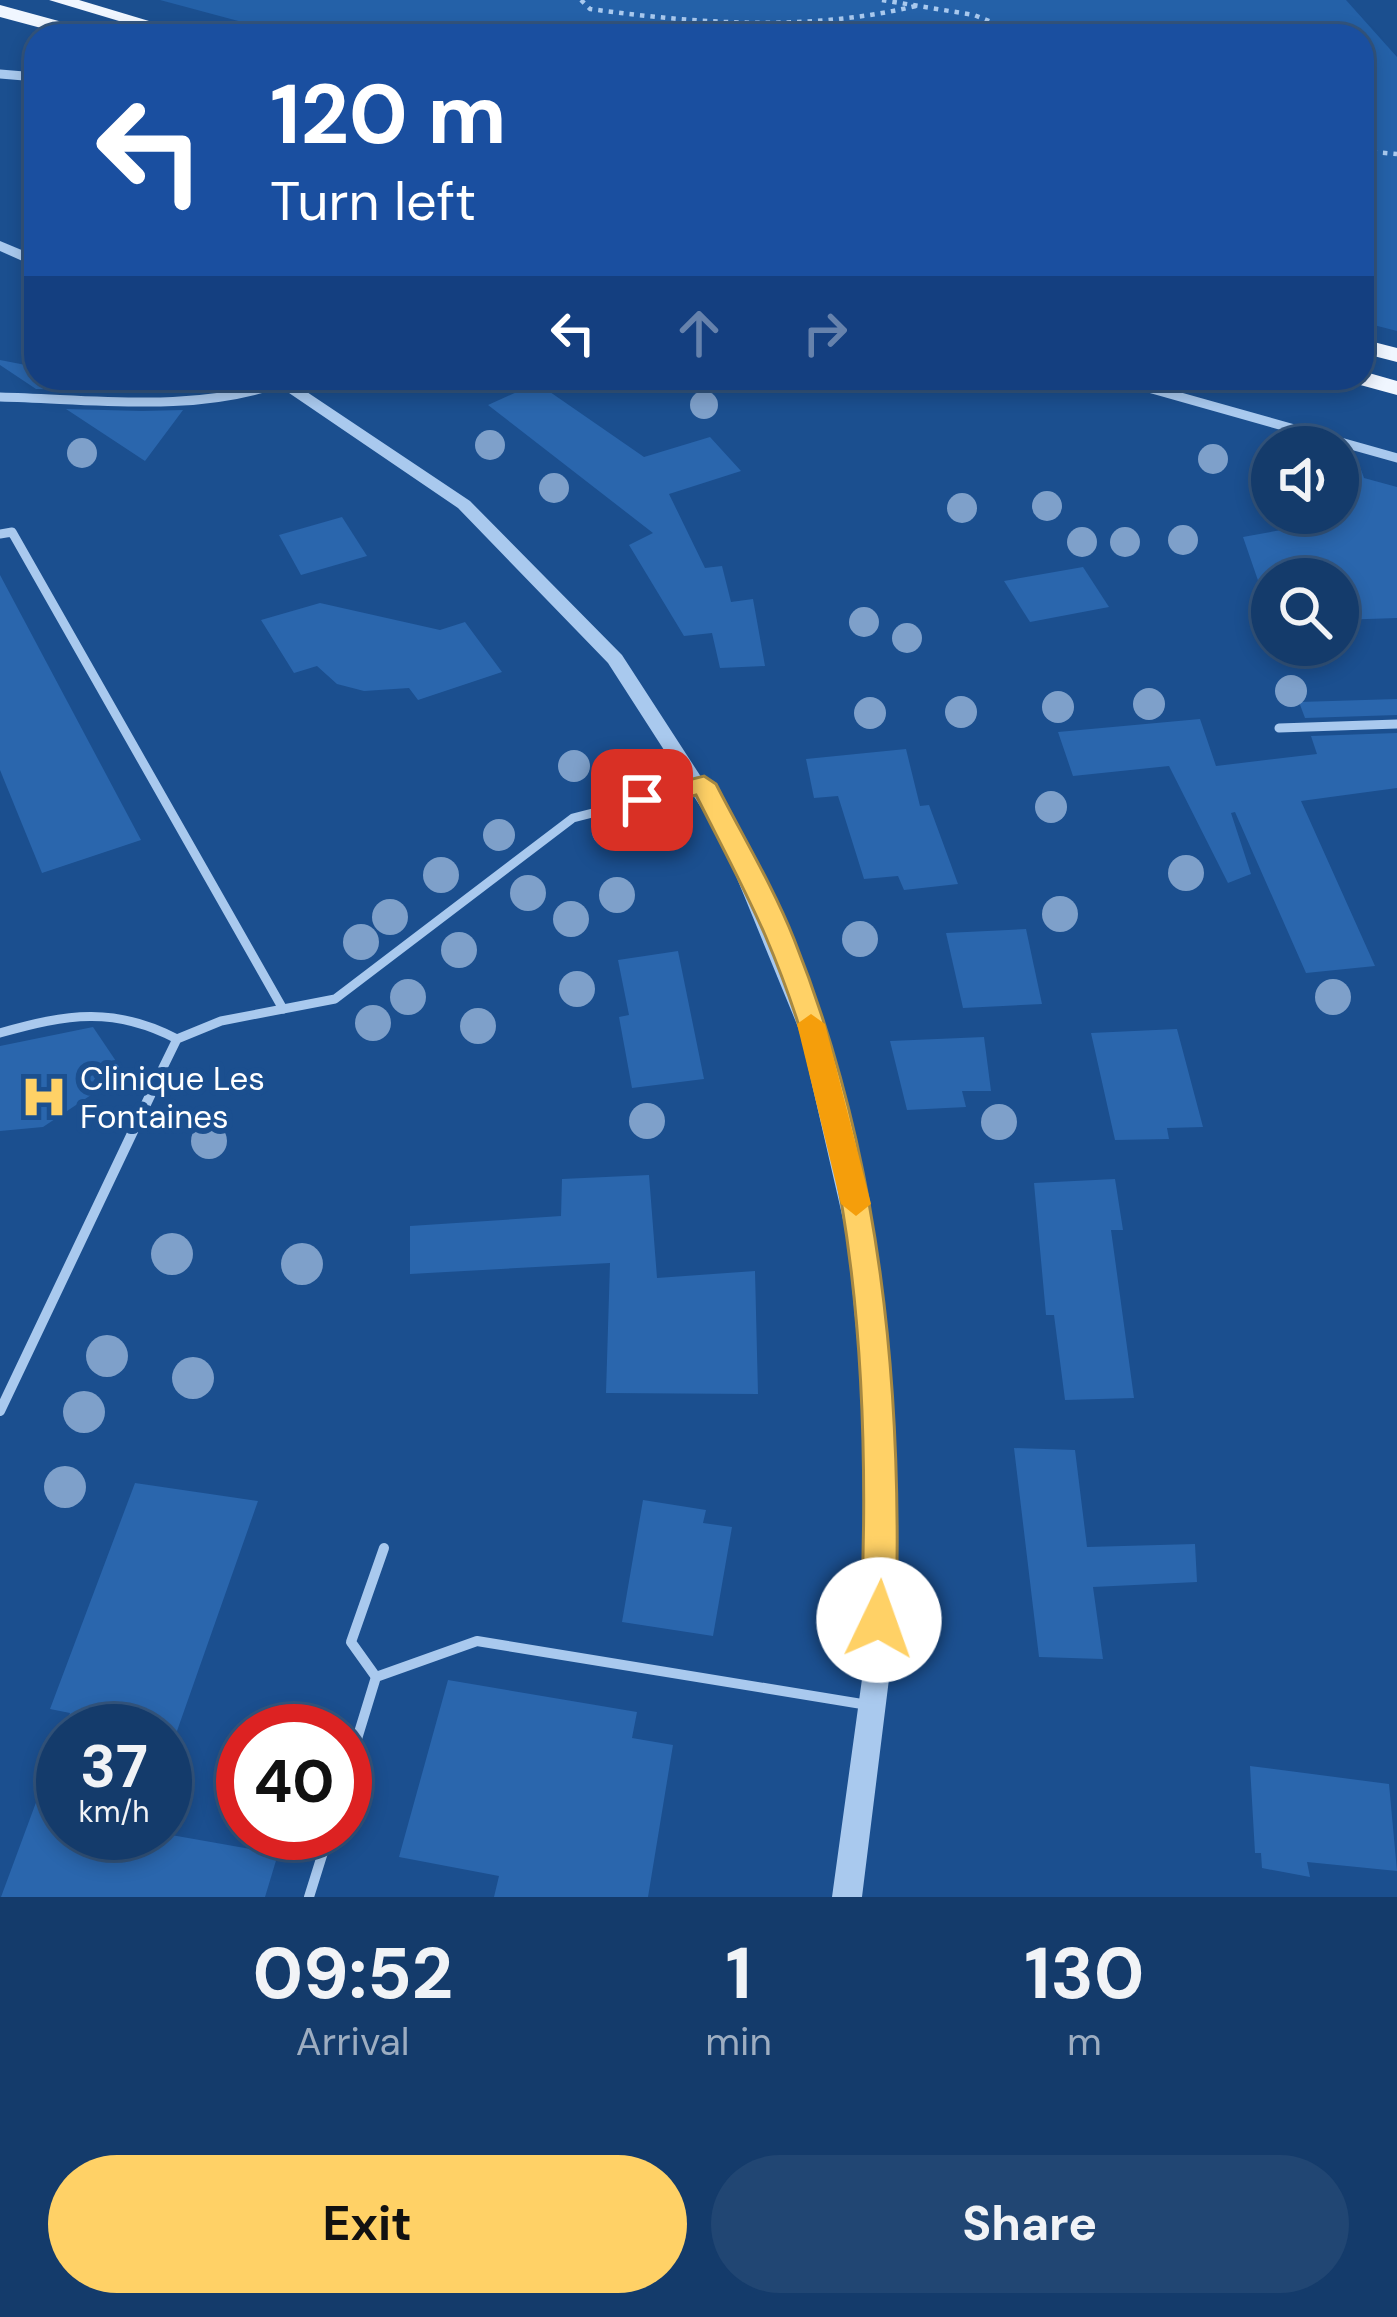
<!DOCTYPE html>
<html lang="en">
<head>
<meta charset="utf-8">
<style>
	:root { --surface:#143b6b; --page:#214673; --text:#f1f3f6; --muted:#9dadc1; --line:#33557e; --accent:#ffd166 }
	body { margin:0; font-family:"DM Sans",sans-serif; background:var(--page); color:var(--text); height:100vh; display:flex; flex-direction:column; font-size:45px; white-space:nowrap }
	* { box-sizing:border-box; margin:0 }
	p { font-size:39px; color:var(--muted) }
	.icon { flex:none; width:66px; height:66px; fill:none; stroke:currentColor; stroke-width:2; stroke-linecap:round; stroke-linejoin:round }
	.map { position:relative; height:1897px; overflow:hidden }
	.details { display:flex; flex-direction:column; background:var(--surface); flex:1 }
	.details>* { flex:none }
	.guide { position:absolute; left:24px; top:24px; width:1350px; height:366px; border-radius:36px; box-shadow:0 6px 18px #0003,0 0 0 3px var(--line); background:#1a4fa0; color:#fff; overflow:hidden }
	.tools { position:absolute; left:1251px; top:426px; display:grid; gap:24px }
	.tools a { display:grid; place-items:center; width:108px; height:108px; border-radius:50%; background:var(--surface); box-shadow:0 6px 18px #0003,0 0 0 3px var(--line); font-size:60px }
	.speed { position:absolute; left:36px; top:1704px; display:flex; gap:24px; font-size:60px; font-weight:700; text-align:center }
	.speed>* { display:grid; place-content:center; width:156px; height:156px; border-radius:50%; background:var(--surface); box-shadow:0 6px 18px #0003,0 0 0 3px var(--line); line-height:1 }
	.speed small { font-size:30px; font-weight:400 }
	.speed .limit { border:18px solid #d22; background:#fff; color:#111 }
	.pin { position:absolute; display:grid; place-items:center; width:102px; height:102px; color:#fff; margin:-51px; border-radius:24px; box-shadow:0 6px 18px #0006 }
	.me { position:absolute; width:132px; margin:-66px; rotate:3deg; stroke-linejoin:round; filter:drop-shadow(0 0 9px #0008) }
	.turn { display:flex; align-items:center; gap:42px; height:252px; padding:0 48px; font-size:54px }
	.turn .icon { width:156px; height:156px; stroke-width:2.5 }
	.turn b { display:block; font-size:84px; line-height:102px }
	.lanes { display:flex; align-items:center; height:114px; padding:0 48px; background:#0003; justify-content:center; gap:60px; direction:ltr }
	.lanes .off { opacity:.35 }
	.eta { display:flex; justify-content:space-evenly; align-items:center; height:204px; text-align:center }
	.eta b { font-size:72px; font-weight:700; line-height:84px }
	.button { display:flex; gap:24px; margin-top:auto; padding:24px 48px }
	.button a { flex:1; height:138px; border-radius:72px; background:var(--accent); color:#111; font-size:48px; font-weight:700; line-height:138px; text-align:center }
	.button a+a { background:var(--page); color:var(--text) }
	.map>svg:first-child { display:block }
	.green { fill:#2461a8 }
	.building { fill:#2a66ad }
	.lines { fill:none; stroke-linecap:round; stroke-linejoin:round }
	.path { stroke:#a9c9ee; stroke-width:4.5; stroke-dasharray:4.5 6; stroke-linecap:butt }
	.service-far1 { stroke:#a9c9ee; stroke-width:9 }
	.service { stroke:#a9c9ee; stroke-width:10 }
	.minor { stroke:#a9c9ee; stroke-width:9 }
	.tertiary { fill:#a9c9ee; fill-rule:evenodd }
	.primary { fill:#f0f6ff; fill-rule:evenodd }
	.tree { fill:#7ea0ca }
	.route { fill:#ffd166; stroke:#a68842; stroke-width:3 }
	.slow { fill:#f59e0b }
	.labels { text-anchor:middle; dominant-baseline:central; stroke-width:12; stroke-linejoin:round; paint-order:stroke }
	.poi-label { font-size:33px; fill:#fff; stroke:#1b4f8f; text-anchor:start }
</style>
</head>
<body>
<div class="map">
<svg width="1397" height="1897" viewBox="0 0 1397 1897">
	<rect width="100%" height="100%" fill="#1b4f8f"/>
	<!-- green -->
	<path class="green" d="M160,0H1346L1397,57V331L1362,322V36H294Z"/>
	<!-- building -->
	<g class="building">
		<path d="M0,360L36,367V378H207L197,391L178,392L36,389L0,365Z"/>
		<path d="M537,383L644,457L710,437L741,471L669,494L705,568L722,566L731,602L753,599L765,666L720,668L712,633L684,636L629,545L653,533L488,405Z"/>
		<path d="M66,409L142,411L183,410L145,461Z"/>
		<path d="M1338,451L1356,456L1364,478L1397,487V618L1338,620V579H1272V621L1243,537L1342,519Z"/>
		<path d="M342,517L367,556L301,575L279,535Z"/>
		<path d="M1083,567L1109,607L1030,622L1004,581Z"/>
		<path d="M0,575L141,840L42,873L0,770Z"/>
		<path d="M320,603L440,630L465,622L502,672L418,700L409,688L364,691L337,684L317,666L294,673L261,620Z"/>
		<path d="M1397,699V715L1305,718L1299,702Z"/>
		<path d="M1200,719L1216,766L1317,754L1311,736L1397,733V788L1301,801L1375,966L1306,973L1235,812L1231,813L1251,874L1228,883L1169,766L1073,776L1058,732Z"/>
		<path d="M906,749L920,806L929,805L958,884L904,890L898,876L864,879L838,796L814,798L806,759Z"/>
		<path d="M1026,929L1042,1004L963,1008L946,933Z"/>
		<path d="M678,951L704,1079L632,1088L619,1017L629,1015L618,960Z"/>
		<path d="M93,1027L124,1073L43,1127L0,1131V1046Z"/>
		<path d="M1177,1029L1203,1127L1167,1128L1169,1139L1115,1140L1091,1033Z"/>
		<path d="M984,1037L991,1091H962L966,1107L907,1110L890,1041Z"/>
		<path d="M649,1175L657,1278L755,1271L758,1394L606,1393L610,1263L410,1274V1226L561,1216L562,1179Z"/>
		<path d="M1115,1179L1123,1230H1111L1134,1398L1065,1400L1054,1315H1046L1034,1183Z"/>
		<path d="M1014,1448L1075,1450L1087,1547L1195,1544L1197,1582L1093,1587L1103,1659L1039,1657Z"/>
		<path d="M135,1483L258,1501L177,1731H63L70,1713L50,1709Z"/>
		<path d="M643,1500L706,1510L703,1523L732,1527L713,1636L622,1622Z"/>
		<path d="M448,1680L637,1712L632,1738L673,1745L648,1897H494L499,1876L399,1857Z"/>
		<path d="M58,1743L63,1744V1833H160L278,1854L265,1897H1Z"/>
		<path d="M1250,1766L1389,1784L1397,1871L1307,1862L1310,1877L1262,1868L1261,1853H1255Z"/>
	</g>
	<g class="lines">
		<!-- path -->
		<g class="path">
			<path d="M581,0L590,9C702,24 810,32 920,5"/>
			<path d="M882,0L974,15L1026,36"/>
			<path d="M1362,151L1397,154"/>
		</g>
		<!-- service-far1 -->
		<g class="service-far1">
			<path d="M0,534L12,532L283,1009"/>
			<path d="M1279,728L1397,724"/>
			<path d="M0,1033C67,1014 114,1006 177,1039"/>
			<path d="M154,1086L177,1039L221,1021L335,999L573,818L698,786"/>
		</g>
		<!-- service -->
		<g class="service">
			<path d="M0,1411L156,1083"/>
			<path d="M376,1677L351,1642L384,1548"/>
			<path d="M345,1778L376,1677L477,1641L868,1705"/>
			<path d="M309,1897L329,1833"/>
		</g>
		<!-- minor -->
		<g class="minor">
			<path d="M0,74L36,77"/>
			<path d="M1113,378L1397,458"/>
			<path d="M0,397C92,399 194,414 282,382"/>
		</g>
		<!-- tertiary -->
		<g class="tertiary">
			<path d="M0,241L36,256V267L0,251Z"/>
			<path d="M267,378H286L470,501L622,655L740,837L821,1032L872,1241L894,1459L889,1679L862,1897H832L862,1679L868,1459L848,1241L800,1032L720,837L608,663L458,508Z"/>
		</g>
		<!-- primary -->
		<g class="primary">
			<path d="M49,0H79L199,36H169Z"/>
			<path d="M0,5L99,32L101,36H71L0,17Z"/>
			<path d="M1362,339L1397,348V362L1362,353Z"/>
			<path d="M1362,371L1397,381V395L1353,383L1350,378H1362Z"/>
		</g>
	</g>
	<!-- trees -->
	<g class="tree">
		<circle cx="704" cy="405" r="14"/>
		<circle cx="490" cy="445" r="15"/>
		<circle cx="82" cy="453" r="15"/>
		<circle cx="1213" cy="459" r="15"/>
		<circle cx="554" cy="488" r="15"/>
		<circle cx="1047" cy="506" r="15"/>
		<circle cx="962" cy="508" r="15"/>
		<circle cx="1183" cy="540" r="15"/>
		<circle cx="1082" cy="542" r="15"/>
		<circle cx="1125" cy="542" r="15"/>
		<circle cx="864" cy="622" r="15"/>
		<circle cx="907" cy="638" r="15"/>
		<circle cx="1291" cy="691" r="16"/>
		<circle cx="1149" cy="704" r="16"/>
		<circle cx="1058" cy="707" r="16"/>
		<circle cx="961" cy="712" r="16"/>
		<circle cx="870" cy="713" r="16"/>
		<circle cx="574" cy="766" r="16"/>
		<circle cx="1051" cy="807" r="16"/>
		<circle cx="608" cy="831" r="16"/>
		<circle cx="499" cy="835" r="16"/>
		<circle cx="1186" cy="873" r="18"/>
		<circle cx="441" cy="875" r="18"/>
		<circle cx="528" cy="893" r="18"/>
		<circle cx="617" cy="895" r="18"/>
		<circle cx="1060" cy="914" r="18"/>
		<circle cx="390" cy="917" r="18"/>
		<circle cx="571" cy="919" r="18"/>
		<circle cx="860" cy="939" r="18"/>
		<circle cx="361" cy="942" r="18"/>
		<circle cx="459" cy="950" r="18"/>
		<circle cx="577" cy="989" r="18"/>
		<circle cx="408" cy="997" r="18"/>
		<circle cx="1333" cy="997" r="18"/>
		<circle cx="373" cy="1023" r="18"/>
		<circle cx="478" cy="1026" r="18"/>
		<circle cx="647" cy="1121" r="18"/>
		<circle cx="999" cy="1122" r="18"/>
		<circle cx="209" cy="1141" r="18"/>
		<circle cx="172" cy="1254" r="21"/>
		<circle cx="302" cy="1264" r="21"/>
		<circle cx="107" cy="1356" r="21"/>
		<circle cx="193" cy="1378" r="21"/>
		<circle cx="84" cy="1412" r="21"/>
		<circle cx="65" cy="1487" r="21"/>
	</g>
	<!-- route -->
	<path class="route" d="M704,776L716,784C742,835 773,886 794,939C881,1157 903,1387 896,1620L891,1631L879,1636L866,1631L861,1620C871,1390 857,1149 765,935C744,887 719,841 696,795L642,809L629,800L633,794Z"/>
	<!-- slow -->
	<path class="slow" d="M811,1014L825,1024L871,1204L856,1216L841,1204L797,1024Z"/>
	<!-- icons -->
	<defs>
		<symbol id="hospital-bare" viewBox="-9 -9 18 18"><path d="M-5-5h3v3.5h4V-5h3V5h-3V1.5h-4V5h-3Z" fill="#ffd166" stroke="#1b4f8f" stroke-width="2.5" paint-order="stroke"/></symbol>
	</defs>
	<g fill-rule="evenodd">
		<use href="#hospital-bare" x="11" y="1064" width="66" height="66"/>
	</g>
	<g class="labels">
		<!-- poi labels -->
		<g class="poi-label">
			<text x="80" y="1078">Clinique Les<tspan x="80" dy="38">Fontaines</tspan></text>
		</g>
	</g>
</svg>
<div class="tools">
<a><svg class="icon" aria-label="sound" viewBox="0 0 24 24"><path d="M4 9h4l5-4v14l-5-4H4zM17 9q2 3 0 6"/></svg></a>
<a><svg class="icon" aria-label="search" viewBox="0 0 24 24"><circle cx="10" cy="10" r="6"/><path d="M15 15l6 6"/></svg></a>
</div>
<div class="speed"><div>37<small>km/h</small></div><div class="limit">40</div></div>
<div class="pin" style="left:642px;top:800px;background:#d93025"><svg class="icon" aria-label="arrive" viewBox="0 0 24 24"><path d="M6 21V4h12l-3 4 3 4H6"/></svg></div>
<svg class="me" style="left:879px;top:1620px" viewBox="-20 -20 40 40"><circle r="19" fill="#fff"/><path d="M0-13L10 11 0 6-10 11z" fill="#ffd166"/></svg>
<div class="guide">
<div class="turn"><svg class="icon" aria-label="left" viewBox="0 0 24 24"><path d="M17 20v-9H6M10 6l-5 5 5 5"/></svg><div><b>120 m</b>Turn left</div></div>
<div class="lanes"><svg class="icon" aria-label="left" viewBox="0 0 24 24"><path d="M17 20v-9H6M10 6l-5 5 5 5"/></svg><svg class="icon off" aria-label="ahead" viewBox="0 0 24 24"><path d="M12 20V5M6 11l6-6 6 6"/></svg><svg class="icon off" aria-label="right" viewBox="0 0 24 24"><path d="M7 20v-9h11M14 6l5 5-5 5"/></svg></div>
</div>
</div>
<section class="details">
<div class="eta">
<div><b>09:52</b><p>Arrival</p></div>
<div><b>1</b><p>min</p></div>
<div><b>130</b><p>m</p></div>
</div>
<div class="button"><a>Exit</a><a>Share</a></div>
</section>
</body>
</html>
